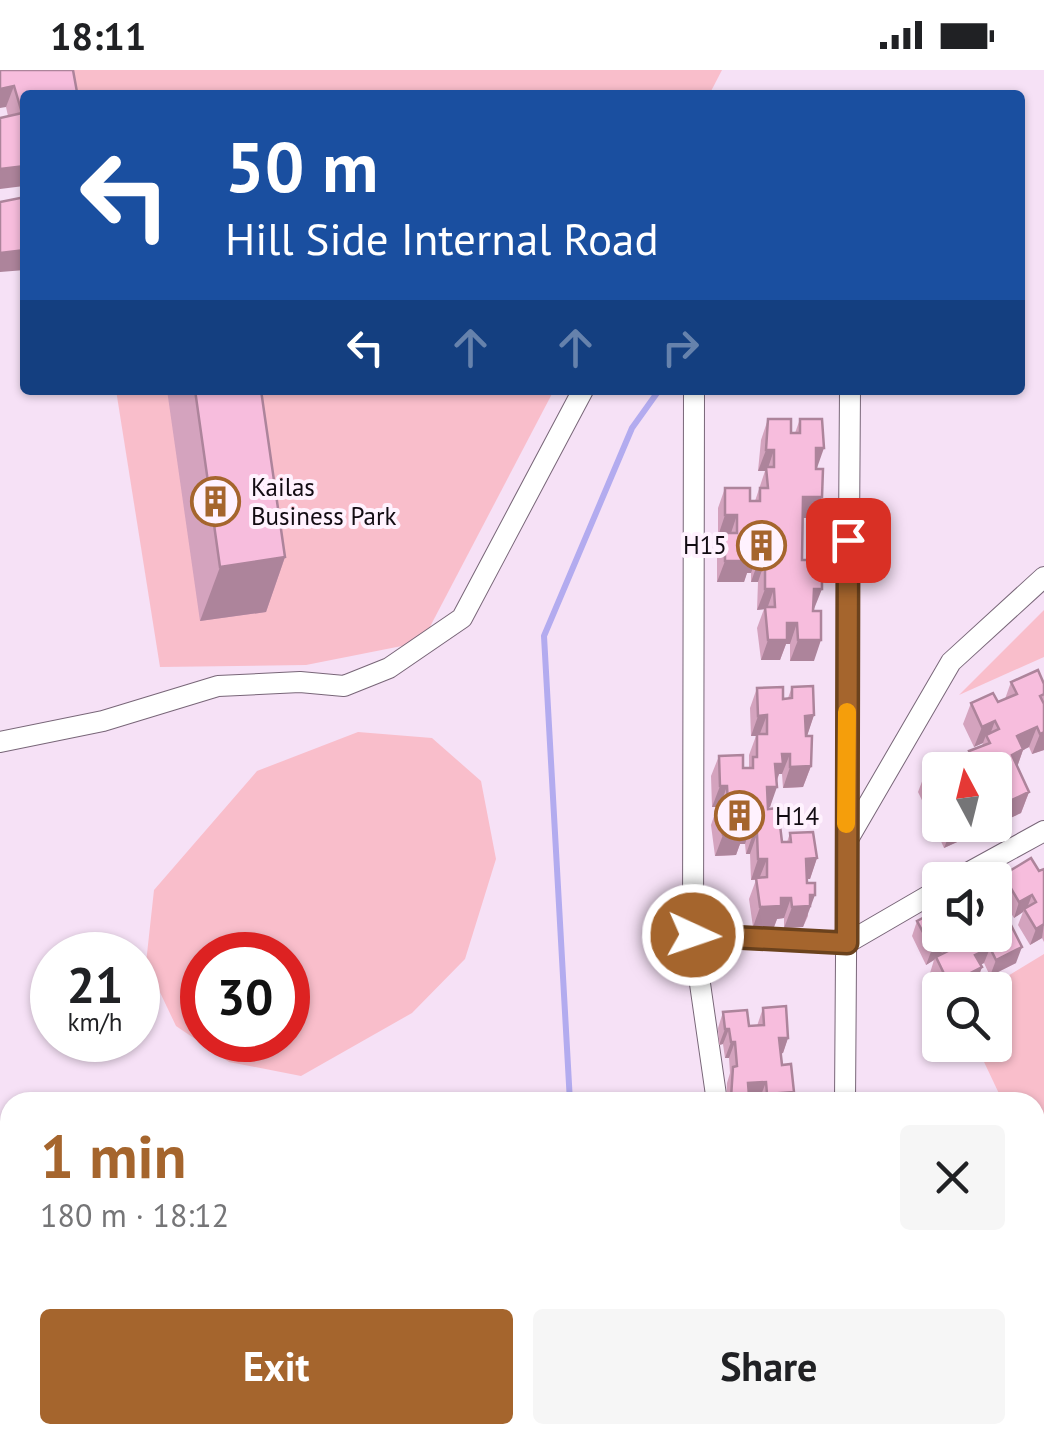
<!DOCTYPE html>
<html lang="en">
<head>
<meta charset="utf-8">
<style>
	:root { --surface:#fff; --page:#f6f6f6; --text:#202124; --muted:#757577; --accent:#a5652d }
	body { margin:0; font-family:"PT Sans",sans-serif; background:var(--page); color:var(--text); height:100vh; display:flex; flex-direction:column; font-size:38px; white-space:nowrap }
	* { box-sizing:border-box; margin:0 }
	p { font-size:32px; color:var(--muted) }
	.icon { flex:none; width:55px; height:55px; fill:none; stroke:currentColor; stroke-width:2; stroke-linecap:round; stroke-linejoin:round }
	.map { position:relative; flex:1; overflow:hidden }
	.side { position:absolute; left:0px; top:1022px; width:1045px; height:352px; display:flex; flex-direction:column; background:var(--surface); border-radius:30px 30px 0 0; box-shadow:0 2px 8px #0004 }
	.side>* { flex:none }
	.banner { position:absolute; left:20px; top:20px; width:1005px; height:305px; border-radius:10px; box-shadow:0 2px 8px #0004; background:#1a4fa0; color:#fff; overflow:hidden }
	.needle { width:65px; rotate:353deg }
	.buttons { position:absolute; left:922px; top:682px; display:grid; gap:20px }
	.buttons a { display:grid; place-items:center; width:90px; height:90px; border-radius:10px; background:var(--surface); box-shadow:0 2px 8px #0004; font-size:50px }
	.speed { position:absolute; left:30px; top:862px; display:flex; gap:20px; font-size:50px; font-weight:700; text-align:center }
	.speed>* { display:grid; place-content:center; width:130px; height:130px; border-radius:50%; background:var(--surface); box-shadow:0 2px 8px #0004; line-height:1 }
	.speed small { font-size:25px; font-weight:400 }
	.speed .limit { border:15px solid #d22; background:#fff; color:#111 }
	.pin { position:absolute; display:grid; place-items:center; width:85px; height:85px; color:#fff; margin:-42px; border-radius:20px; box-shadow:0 5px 15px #0006 }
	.me { position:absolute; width:110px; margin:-55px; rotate:93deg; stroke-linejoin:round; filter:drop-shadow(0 0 8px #0008) }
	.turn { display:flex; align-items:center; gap:35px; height:210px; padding:0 40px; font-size:45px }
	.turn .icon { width:130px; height:130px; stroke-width:2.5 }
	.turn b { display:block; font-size:70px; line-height:85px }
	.lanes { display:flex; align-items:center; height:95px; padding:0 40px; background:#0003; justify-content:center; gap:50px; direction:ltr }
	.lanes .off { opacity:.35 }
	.round { display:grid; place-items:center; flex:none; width:105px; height:105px; border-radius:10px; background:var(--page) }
	.overview { display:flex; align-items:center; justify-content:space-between; height:170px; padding:0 40px }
	h1 { font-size:60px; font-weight:700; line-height:75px; color:var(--accent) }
	.cta { display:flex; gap:20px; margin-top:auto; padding:20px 40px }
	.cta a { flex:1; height:115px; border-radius:10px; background:var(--accent); color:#fff; font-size:40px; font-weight:700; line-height:115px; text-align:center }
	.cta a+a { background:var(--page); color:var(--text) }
	.status { display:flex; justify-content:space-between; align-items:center; height:70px; padding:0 50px; background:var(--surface); direction:ltr }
	.status svg { height:28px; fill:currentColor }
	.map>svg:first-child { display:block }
	.green { fill:#f9becb; fill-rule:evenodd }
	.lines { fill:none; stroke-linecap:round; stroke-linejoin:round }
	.stream { stroke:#b3abef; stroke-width:6 }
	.service-casing { stroke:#786678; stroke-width:12 }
	.minor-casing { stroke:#786678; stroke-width:22 }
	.service { stroke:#fff; stroke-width:10 }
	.minor { stroke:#fff; stroke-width:20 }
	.wall { fill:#d4a3be }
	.shaded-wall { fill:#ad849b }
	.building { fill:#f7bddd; stroke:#ad849b; stroke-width:2.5 }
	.route-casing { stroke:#6b421d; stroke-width:25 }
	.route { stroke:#a5652d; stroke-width:18 }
	.slow { stroke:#f59e0b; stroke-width:18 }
	.labels { text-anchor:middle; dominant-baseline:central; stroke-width:8; stroke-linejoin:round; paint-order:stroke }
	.poi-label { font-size:25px; fill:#120b12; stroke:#fff2fe; text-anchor:start }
</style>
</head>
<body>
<div class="status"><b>18:11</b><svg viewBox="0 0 49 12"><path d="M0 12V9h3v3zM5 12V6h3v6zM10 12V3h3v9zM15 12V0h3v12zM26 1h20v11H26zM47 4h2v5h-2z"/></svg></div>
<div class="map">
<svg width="1044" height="1374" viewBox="0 0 1044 1374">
	<rect width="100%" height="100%" fill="#f6e1f6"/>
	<!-- green -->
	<g class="green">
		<path d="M65,0H722L709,25H69Z"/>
		<path d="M116,320H554L422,572L306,595L160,597Z"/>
		<path d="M1044,540V587L959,625Z"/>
		<path d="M358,662L432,668L481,711L496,789L465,889L412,943L301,1006L229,992L176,956L146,893L154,820L257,701ZM288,885V970H202V885Z"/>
		<path d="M1044,884V1221L1035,1192V1032H1003L976,975H995V920H985Z"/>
	</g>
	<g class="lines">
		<!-- stream -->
		<g class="stream">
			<path d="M570,1032L544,566L632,358L657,323"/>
			<path d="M596,1365L597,1374"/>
		</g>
		<defs>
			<path id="service" d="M282,1374L284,1365"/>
			<g id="minor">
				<path d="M694,321L693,865L717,1032"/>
				<path d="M0,672L103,651L218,616L300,612L344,616L389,598L462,548L583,320"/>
				<path d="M847,771L951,592L1044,507"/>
				<path d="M955,810L1044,761"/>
				<path d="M693,865L847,873L940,819"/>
				<path d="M845,1032L850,320"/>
				<path d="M930,1365L933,1374"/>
				<path d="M750,1374L751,1365"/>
			</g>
		</defs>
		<!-- service casing -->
		<use href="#service" class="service-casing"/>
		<!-- minor casing -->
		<use href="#minor" class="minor-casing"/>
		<!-- service -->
		<use href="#service" class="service"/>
		<!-- minor -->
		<use href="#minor" class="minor"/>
	</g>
	<!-- wall -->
	<g class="wall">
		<path d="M0,0L25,25V122L6,37Z"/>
		<path d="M167,320H261L285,487L266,542L200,551Z"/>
		<path d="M768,349L791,363H795L800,349L817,398L815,448H802V490L814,539V591H790V574H786L780,590H761L757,558L764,539L757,540L758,512H751V503H747L744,512H717V484L724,466H718V438L725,418L750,431H755L765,401H758L761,370Z"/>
		<path d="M1038,600L1044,614V680L1032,684L1029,677L1023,680L1017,697L1029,722L1021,743L995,755V700H940V755H982L979,762L944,778L935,758L939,748L932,751L918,722L926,701L951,690L956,700L964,696L969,681L982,676L983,673L974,677L963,654L971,633L993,623L998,632L1005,629L1011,612Z"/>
		<path d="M792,617L814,645L807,666L811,696L803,717L783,718L782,704H779L770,737H768L782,772H787L790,763L817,788L810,809H807L808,846L803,857L784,858V848L777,849L774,857H753L749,829L756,810H751L750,784H746L745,774H740L736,785L715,786L711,755L717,737H712L711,706L719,686L743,698H749V685L756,666H751L750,638L757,618L783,629L788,628Z"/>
		<path d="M1044,799V872L1042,868L1030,875L1018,855L1023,842L1014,848L997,821L1003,805L1039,801Z"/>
		<path d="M917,851L995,865L1016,893L990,906L984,893L980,895L982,897L976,913L962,920H940V923L930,903L934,890L926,895L912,866Z"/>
		<path d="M763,938L788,968L783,983L781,984L790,1032H761L760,1028L748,1029L747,1032H726L727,1013L730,1003L729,988H725L723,974L719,975L718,958L723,942L749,956H757Z"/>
	</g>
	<!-- shaded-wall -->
	<g class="shaded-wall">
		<path d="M14,16L6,37L0,38V19Z"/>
		<path d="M25,96L24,116L0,119V99Z"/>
		<path d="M25,180V200L0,202V183Z"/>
		<path d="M816,378H824L817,398H809Z"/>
		<path d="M766,380H774L767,401L766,397L765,401H758Z"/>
		<path d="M803,427H822L815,448H795Z"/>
		<path d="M725,445H737L730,466H718Z"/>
		<path d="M751,483H758L751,503H747L744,512H717L725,491Z"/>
		<path d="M285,487L266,542L200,551L220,497Z"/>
		<path d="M765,491L758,512H751L758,492Z"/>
		<path d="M765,519H774L767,539L757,540Z"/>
		<path d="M814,519H822L814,539H806Z"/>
		<path d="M787,553H797L790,574H786L780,590H761L768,570Z"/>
		<path d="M798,570H821L814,591H790Z"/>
		<path d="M767,645L759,666H751L758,646Z"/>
		<path d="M814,645L807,666H797L805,646Z"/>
		<path d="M995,651L988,670L986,665L983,673L974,677L982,657Z"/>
		<path d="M1037,657L1029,677L1023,680L1016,700L1011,686L1017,666Z"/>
		<path d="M1044,662V680L1032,684L1040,664Z"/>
		<path d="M782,684H790L782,704H779L775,714V694Z"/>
		<path d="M811,696L803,717L783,718L790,697Z"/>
		<path d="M720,716H727L720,737H712Z"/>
		<path d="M767,717H777L770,737L759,738Z"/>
		<path d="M1029,722L1021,743L995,755V746L999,736Z"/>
		<path d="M939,730V748L932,751Z"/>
		<path d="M752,753L745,774H740L736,785L715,786L723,765L743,754Z"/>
		<path d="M957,755H982L979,762L944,778L952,758Z"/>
		<path d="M753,764H757L750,784H746Z"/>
		<path d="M817,788L810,809H798L806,789Z"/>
		<path d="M758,789H767L759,809L751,810Z"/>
		<path d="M810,825H815L803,857L784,858L792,837Z"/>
		<path d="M1032,825L1026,841L1024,839L1023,842L1014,848L1019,832Z"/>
		<path d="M781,828H791L784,848L777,849L774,857H753L760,837Z"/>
		<path d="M1044,854L1042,868L1030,875L1036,859Z"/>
		<path d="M945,872L940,888L936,887L934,890L926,895L932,879Z"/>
		<path d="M1022,877L1016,893L990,906L996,890Z"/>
		<path d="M990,878L984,893L969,901L975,885Z"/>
		<path d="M982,897L976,913L962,920H947L949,914Z"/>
		<path d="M725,959H729L723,974L719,975Z"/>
		<path d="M779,968H788L783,983L773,984Z"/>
		<path d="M731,972H735L729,988H725Z"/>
		<path d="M766,1012L760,1028L748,1029L747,1032H729L731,1028L748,1013Z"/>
		<path d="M794,1022L790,1032H764L767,1024Z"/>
		<path d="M794,1365H815L814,1369L792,1370Z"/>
		<path d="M836,1365H857L854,1372L832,1374Z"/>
	</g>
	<!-- building -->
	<g class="building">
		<path d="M0,0H73L77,22L66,25H25V96L0,99V48L22,43L14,16L0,19Z"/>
		<path d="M25,127V180L0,183V132Z"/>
		<path d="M195,320H261L285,487L220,497Z"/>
		<path d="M768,349H791V363H800V349H822L824,378H816V399H823L822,427H803L802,490H822V519H814L813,541H821V570H798L797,553H787V570H768L765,537H775L774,519H765V491L758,492V483H751V491H725V463H737V445H725V418H750V431H760V418H768L766,397H774V380H766Z"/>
		<path d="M1038,600L1044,614V624L1040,626L1044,634V662L1040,664L1037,657L1017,666L1023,679L1012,685L1029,722L999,736L995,728V700H940L939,730L926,701L951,690L956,700L974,692L969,681L990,673L986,665L999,659L995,651L982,657L971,633L993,623L998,632L1017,624L1011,612Z"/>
		<path d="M813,616L814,645L805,646L806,666H812L811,696L790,697V684H782L783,694H775L777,717H767L768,739L778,738L782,772H791L790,763L813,762L817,788L806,789L807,813H815V825H810V836L792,837L791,828H781V836L760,837L756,808L767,807V789H758L757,764H753L752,753L743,754V764L723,765L718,735L728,734L727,716H720L719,686L743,685V698H753V687H757V664H767V645L758,646L757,618L783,617V629L792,628V617Z"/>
		<path d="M1031,788L1039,801L1044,799V854L1036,859L1024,839L1036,832L1032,825L1019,832L1003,805Z"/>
		<path d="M995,823L1022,877L996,890L990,878L975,885L982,897L949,914L936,887L950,880L945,872L932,879L917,851L940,839V865H995Z"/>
		<path d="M786,936L788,968H779L782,995L791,994L794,1022L767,1024L766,1012L748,1013L749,1026L731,1028L733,997L737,996L735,972H731L729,959H725L723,942L747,940L749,956L764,955L763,938Z"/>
	</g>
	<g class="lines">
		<defs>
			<path id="route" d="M693,865L847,873L848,470"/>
		</defs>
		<!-- route casing -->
		<use href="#route" class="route-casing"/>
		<!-- route -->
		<use href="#route" class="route"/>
		<!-- slow -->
		<path class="slow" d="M846,754L847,642"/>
	</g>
	<!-- icons -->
	<defs>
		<symbol id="building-ring" viewBox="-11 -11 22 22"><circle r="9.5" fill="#fff2fe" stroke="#a5652d" stroke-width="1.5"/><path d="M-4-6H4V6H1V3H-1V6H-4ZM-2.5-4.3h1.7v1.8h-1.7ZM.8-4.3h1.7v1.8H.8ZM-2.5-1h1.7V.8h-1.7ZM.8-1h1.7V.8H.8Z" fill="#a5652d"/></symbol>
	</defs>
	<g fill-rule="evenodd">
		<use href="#building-ring" x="188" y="404" width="55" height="55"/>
		<use href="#building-ring" x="734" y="448" width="55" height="55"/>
		<use href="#building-ring" x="712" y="718" width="55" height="55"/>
	</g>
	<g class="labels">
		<!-- poi labels -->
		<g class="poi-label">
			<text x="251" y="417">Kailas<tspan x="251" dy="29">Business Park</tspan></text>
			<text x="727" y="475" text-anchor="end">H15</text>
			<text x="775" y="746">H14</text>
		</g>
	</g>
</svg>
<div class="buttons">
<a><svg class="needle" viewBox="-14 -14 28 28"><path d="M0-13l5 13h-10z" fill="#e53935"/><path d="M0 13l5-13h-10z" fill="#757577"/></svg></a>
<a><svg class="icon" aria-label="sound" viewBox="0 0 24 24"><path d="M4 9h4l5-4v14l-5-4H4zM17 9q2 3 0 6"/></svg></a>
<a><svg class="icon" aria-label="search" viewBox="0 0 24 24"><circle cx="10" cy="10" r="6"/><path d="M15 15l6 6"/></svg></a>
</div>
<div class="speed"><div>21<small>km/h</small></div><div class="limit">30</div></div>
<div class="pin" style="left:848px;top:470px;background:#d93025"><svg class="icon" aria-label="arrive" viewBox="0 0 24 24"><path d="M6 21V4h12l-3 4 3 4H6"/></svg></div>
<svg class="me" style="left:693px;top:865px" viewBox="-20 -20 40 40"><circle r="17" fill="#a5652d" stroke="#fff" stroke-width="3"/><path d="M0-11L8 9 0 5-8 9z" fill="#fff"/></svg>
<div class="banner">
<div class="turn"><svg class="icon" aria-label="left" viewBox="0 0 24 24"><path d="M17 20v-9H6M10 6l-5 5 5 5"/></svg><div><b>50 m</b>Hill Side Internal Road</div></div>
<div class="lanes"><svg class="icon" aria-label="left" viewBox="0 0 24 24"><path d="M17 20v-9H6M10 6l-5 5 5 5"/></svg><svg class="icon off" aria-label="ahead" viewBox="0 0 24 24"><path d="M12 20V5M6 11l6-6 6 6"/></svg><svg class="icon off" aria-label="ahead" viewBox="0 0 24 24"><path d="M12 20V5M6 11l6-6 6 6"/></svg><svg class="icon off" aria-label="right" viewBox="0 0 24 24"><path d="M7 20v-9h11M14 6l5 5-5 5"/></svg></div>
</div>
<section class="side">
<div class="overview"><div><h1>1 min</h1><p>180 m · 18:12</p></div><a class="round"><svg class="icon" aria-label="close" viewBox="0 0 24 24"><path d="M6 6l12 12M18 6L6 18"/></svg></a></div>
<div class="cta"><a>Exit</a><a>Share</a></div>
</section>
</div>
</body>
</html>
